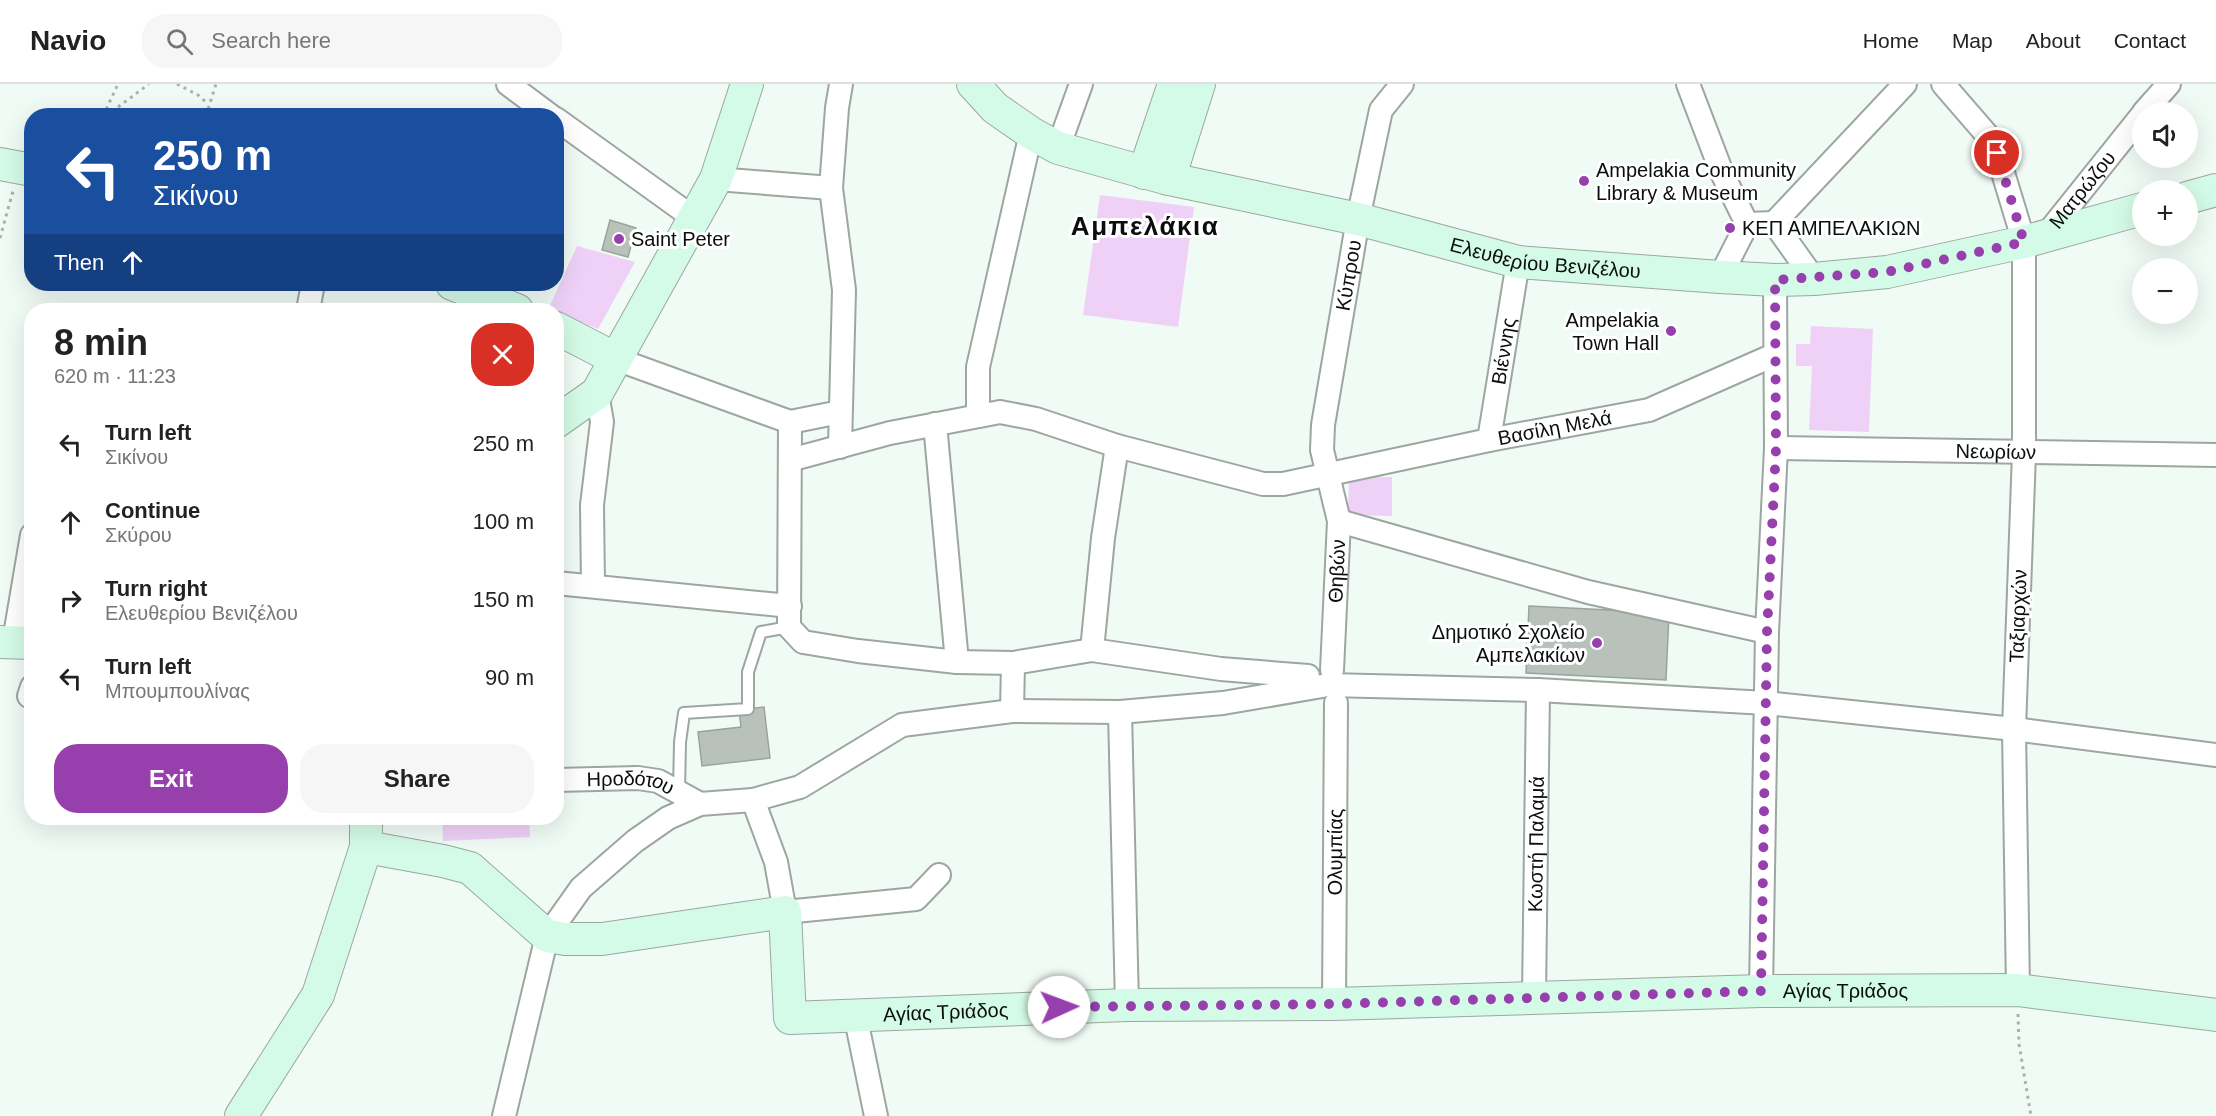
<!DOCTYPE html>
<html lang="en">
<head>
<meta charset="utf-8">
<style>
	:root { --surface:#fff; --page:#f6f6f6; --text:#222; --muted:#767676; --line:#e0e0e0; --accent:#9740ad }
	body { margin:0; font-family:Arial,sans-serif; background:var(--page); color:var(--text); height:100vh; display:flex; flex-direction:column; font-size:22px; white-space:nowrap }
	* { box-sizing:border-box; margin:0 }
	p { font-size:20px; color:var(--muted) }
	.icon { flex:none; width:33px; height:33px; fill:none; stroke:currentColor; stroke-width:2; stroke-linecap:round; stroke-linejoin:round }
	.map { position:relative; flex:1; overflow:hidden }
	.panel { position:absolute; left:24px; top:219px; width:540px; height:522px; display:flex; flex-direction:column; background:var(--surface); border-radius:24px; box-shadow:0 6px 24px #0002 }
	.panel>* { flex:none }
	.top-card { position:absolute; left:24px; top:24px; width:540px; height:183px; border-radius:24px; box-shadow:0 6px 24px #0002; background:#1a4fa0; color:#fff; overflow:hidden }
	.tools { position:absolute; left:2132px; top:18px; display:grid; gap:12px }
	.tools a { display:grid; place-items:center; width:66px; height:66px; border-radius:50%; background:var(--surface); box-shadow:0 6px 24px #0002; font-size:30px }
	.pin { position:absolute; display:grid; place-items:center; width:51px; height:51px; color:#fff; margin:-26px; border:3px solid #fff; border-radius:50%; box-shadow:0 2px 6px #0007 }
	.me { position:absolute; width:66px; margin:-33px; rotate:88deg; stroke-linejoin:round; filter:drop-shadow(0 0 4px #0008) }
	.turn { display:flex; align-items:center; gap:21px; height:126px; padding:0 30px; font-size:27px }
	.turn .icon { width:78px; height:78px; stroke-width:2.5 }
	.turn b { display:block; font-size:42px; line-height:51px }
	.then { display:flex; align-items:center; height:57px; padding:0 30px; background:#0003; gap:12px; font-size:22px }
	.round { display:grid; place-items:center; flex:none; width:63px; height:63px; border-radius:24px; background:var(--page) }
	.head { display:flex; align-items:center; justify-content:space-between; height:102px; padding:0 30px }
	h1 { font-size:36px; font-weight:700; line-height:45px }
	.action { display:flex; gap:12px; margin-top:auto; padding:12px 30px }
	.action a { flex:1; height:69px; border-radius:24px; background:var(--accent); color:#fff; font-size:24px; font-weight:700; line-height:69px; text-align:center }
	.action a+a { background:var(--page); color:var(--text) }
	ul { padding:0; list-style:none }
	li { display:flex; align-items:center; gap:18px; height:78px; padding:0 30px }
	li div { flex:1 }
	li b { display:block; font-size:22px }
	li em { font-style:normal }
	header { display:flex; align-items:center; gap:36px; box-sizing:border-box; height:84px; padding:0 30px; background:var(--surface); border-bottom:2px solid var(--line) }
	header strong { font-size:28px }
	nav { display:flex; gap:33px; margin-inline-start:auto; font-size:21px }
	.search { width:420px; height:54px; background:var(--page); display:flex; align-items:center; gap:15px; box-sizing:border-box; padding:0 21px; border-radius:24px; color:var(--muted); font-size:22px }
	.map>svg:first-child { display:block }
	.green { fill:#efd1f7 }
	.building { fill:#b8c2bb; stroke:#9aa39d; stroke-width:1.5 }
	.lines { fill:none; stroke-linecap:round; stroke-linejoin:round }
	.lane-casing { stroke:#9da6a0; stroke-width:14 }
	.street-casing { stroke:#9da6a0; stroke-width:26 }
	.secondary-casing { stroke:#9da6a0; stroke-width:34 }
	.path { stroke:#aab2ad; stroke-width:3; stroke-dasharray:3 4.5; stroke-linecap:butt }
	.lane { stroke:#fff; stroke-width:10 }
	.street { stroke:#fff; stroke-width:22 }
	.secondary { stroke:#d4fbe7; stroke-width:32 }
	.route { stroke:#9740ad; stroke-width:10; stroke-dasharray:0 18 }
	.poi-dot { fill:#9740ad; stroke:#fff; stroke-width:2 }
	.labels { text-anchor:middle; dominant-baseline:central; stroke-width:6; stroke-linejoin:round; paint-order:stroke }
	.poi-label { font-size:20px; fill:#0a0e0c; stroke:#fff; text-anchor:start }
	.street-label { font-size:20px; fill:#0a0e0c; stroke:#fff }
	.district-label { font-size:26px; font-weight:bold; letter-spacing:1.5px; fill:#0a0e0c; stroke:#fff }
</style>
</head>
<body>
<header>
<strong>Navio</strong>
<div class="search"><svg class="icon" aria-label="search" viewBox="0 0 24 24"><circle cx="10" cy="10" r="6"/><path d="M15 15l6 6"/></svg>Search here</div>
<nav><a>Home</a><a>Map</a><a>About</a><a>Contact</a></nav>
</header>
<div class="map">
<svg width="2216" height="1032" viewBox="0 0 2216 1032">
	<rect width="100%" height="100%" fill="#f1fbf5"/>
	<!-- green -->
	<g class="green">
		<path d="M1100,111L1194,123L1178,243L1083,231Z"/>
		<path d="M577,162L635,178L598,245L557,229L556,226H548Z"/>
		<path d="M1811,242L1873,245L1869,348L1809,346L1812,282H1796V260H1810Z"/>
		<path d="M1349,393H1392V432L1348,431Z"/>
		<path d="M442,734H529L530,753L443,757Z"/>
	</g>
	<!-- building -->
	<g class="building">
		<path d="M610,136L636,144L628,173L602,166Z"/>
		<path d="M1529,522L1669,529L1666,596L1526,589Z"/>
		<path d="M764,623L770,674L702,682L698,648L741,643L739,626Z"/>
	</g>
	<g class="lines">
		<defs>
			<path id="lane" d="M679,708L680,658L684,629L748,625V588L761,548L789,543"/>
			<g id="street">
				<path d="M508,0L551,32"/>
				<path d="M1688,0L1722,89L1747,140L1774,139L1814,195"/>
				<path d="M1943,0L1988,52L1997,69L2024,158V369L2014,645L2018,906"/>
				<path d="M2144,28L2169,0"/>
				<path d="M556,35L695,135"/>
				<path d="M1058,64L1081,0"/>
				<path d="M716,95L831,104"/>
				<path d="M1774,139L1905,0"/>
				<path id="s1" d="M2046,151L2142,31"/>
				<path d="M1720,193L1747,140"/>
				<path d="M308,226L313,200"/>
				<path d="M616,275L790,338L789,543L803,558L858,567L957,578L1013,579L1092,566L1221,585L1308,592"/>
				<path d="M978,332V283L1031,49"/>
				<path d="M790,338L840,328"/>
				<path d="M935,340L957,578"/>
				<path id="s2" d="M1489,356L1518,178"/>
				<path d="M840,363L844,206L831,104L837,24L841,0"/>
				<path id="s3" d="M1776,364L2216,371"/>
				<path id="s4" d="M790,376L890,349L1000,328L1036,335L1117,362L1263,400H1283L1489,356L1649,326L1774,271"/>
				<path d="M1339,437L1588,508L1767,548"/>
				<path d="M556,499L790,522"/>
				<path d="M593,501L592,421L602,338L597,309"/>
				<path d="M14,557L32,451"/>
				<path d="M1092,566L1103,454L1117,362"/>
				<path id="s5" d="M1332,586L1339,437L1322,366L1323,341L1358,135L1381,26L1402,0"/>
				<path d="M29,612L32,603"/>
				<path d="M1012,627L1013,579"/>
				<path d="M1120,628L1127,921"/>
				<path id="s6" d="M556,696L638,694L658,697L700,720"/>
				<path d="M753,716L776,778L785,828L916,815L939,791"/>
				<path d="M1761,907L1767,548L1776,364L1775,196"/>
				<path id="s7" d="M1534,913L1538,606"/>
				<path id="s8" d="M1334,920L1336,619"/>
				<path d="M855,930L876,1032"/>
				<path d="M504,1032L547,852L581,804L635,757L668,734L700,720L753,716L800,703L902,641L1012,627L1120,628L1223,619L1328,601L1538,606L1766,619L2014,645L2216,671"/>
			</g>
			<g id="secondary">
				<path id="s9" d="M973,0L995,24L1031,49L1058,64L1165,94L1358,135L1518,178L1720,193L1775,196L1814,195L1887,188L2024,158L2142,125"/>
				<path d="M0,80L32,86"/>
				<path d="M1144,89L1174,0"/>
				<path d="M1169,95L1199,0"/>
				<path d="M2187,114L2216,106"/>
				<path d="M452,200L517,226"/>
				<path d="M556,244L616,275"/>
				<path d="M556,338L597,309L716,95L747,0"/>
				<path d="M0,558L32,559"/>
				<path id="s10" d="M366,763L443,777L470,784L547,852L565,855H602L785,828L790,934L1127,921L1334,920L1761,907L2018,906L2216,931"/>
				<path d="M241,1032L318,911L366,763V734"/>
			</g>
		</defs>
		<!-- lane casing -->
		<use href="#lane" class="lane-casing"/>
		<!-- street casing -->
		<use href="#street" class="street-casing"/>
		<!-- secondary casing -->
		<use href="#secondary" class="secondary-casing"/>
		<!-- path -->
		<g class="path">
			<path d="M177,0L198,11L208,20"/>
			<path d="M103,32L118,0"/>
			<path d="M106,32L149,0"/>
			<path d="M206,32L216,0"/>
			<path d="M0,154L13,107"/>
			<path d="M2018,930L2019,960L2031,1032"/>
		</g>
		<!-- lane -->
		<use href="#lane" class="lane"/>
		<!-- street -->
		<use href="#street" class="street"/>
		<!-- secondary -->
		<use href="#secondary" class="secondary"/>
	</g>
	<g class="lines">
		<!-- route -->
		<path class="route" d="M1059,923L1334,920L1761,907L1767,548L1776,364L1775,196L1887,188L2024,158L1997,69"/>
	</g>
	<!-- markers -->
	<g class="poi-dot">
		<circle cx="1584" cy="97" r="6"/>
		<circle cx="1730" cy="144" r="6"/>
		<circle cx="619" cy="155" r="6"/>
		<circle cx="1671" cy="247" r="6"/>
		<circle cx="1597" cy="559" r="6"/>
	</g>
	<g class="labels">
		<!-- poi labels -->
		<g class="poi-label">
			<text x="1596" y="86">Ampelakia Community<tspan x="1596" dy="23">Library &amp; Museum</tspan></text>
			<text x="1742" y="144">ΚΕΠ ΑΜΠΕΛΑΚΙΩΝ</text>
			<text x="631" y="155">Saint Peter</text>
			<text x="1659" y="236" text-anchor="end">Ampelakia<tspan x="1659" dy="23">Town Hall</tspan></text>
			<text x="1585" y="548" text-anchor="end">Δημοτικό Σχολείο<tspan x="1585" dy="23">Αμπελακίων</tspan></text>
		</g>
		<!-- street labels -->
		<g class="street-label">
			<text stroke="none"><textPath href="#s1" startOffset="58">Ματρώζου</textPath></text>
			<text stroke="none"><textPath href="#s9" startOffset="608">Ελευθερίου Βενιζέλου</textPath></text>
			<text stroke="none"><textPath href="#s5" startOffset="399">Κύπρου</textPath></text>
			<text stroke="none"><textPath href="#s2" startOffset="90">Βιέννης</textPath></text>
			<text stroke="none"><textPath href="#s4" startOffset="786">Βασίλη Μελά</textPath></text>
			<text stroke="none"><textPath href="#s3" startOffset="220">Νεωρίων</textPath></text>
			<text stroke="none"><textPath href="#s5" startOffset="99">Θηβών</textPath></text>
			<text transform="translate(2018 532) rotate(-88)">Ταξιαρχών</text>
			<text stroke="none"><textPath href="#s6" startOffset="75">Ηροδότου</textPath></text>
			<text stroke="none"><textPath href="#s7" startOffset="153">Κωστή Παλαμά</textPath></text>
			<text stroke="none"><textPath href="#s8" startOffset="152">Ολυμπίας</textPath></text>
			<text stroke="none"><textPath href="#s10" startOffset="1611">Αγίας Τριάδος</textPath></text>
			<text stroke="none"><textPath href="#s10" startOffset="711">Αγίας Τριάδος</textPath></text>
		</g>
		<!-- district labels -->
		<g class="district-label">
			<text x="1145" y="142">Αμπελάκια</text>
		</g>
	</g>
</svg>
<div class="tools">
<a><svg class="icon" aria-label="sound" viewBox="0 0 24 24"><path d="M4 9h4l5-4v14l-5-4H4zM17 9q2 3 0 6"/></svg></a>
<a>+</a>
<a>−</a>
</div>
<div class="pin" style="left:1997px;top:69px;background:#d93025"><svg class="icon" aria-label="arrive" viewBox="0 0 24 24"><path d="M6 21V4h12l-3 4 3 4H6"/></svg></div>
<svg class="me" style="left:1059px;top:923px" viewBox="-20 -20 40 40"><circle r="19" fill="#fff"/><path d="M0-13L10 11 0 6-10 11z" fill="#9740ad"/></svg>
<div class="top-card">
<div class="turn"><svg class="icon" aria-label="left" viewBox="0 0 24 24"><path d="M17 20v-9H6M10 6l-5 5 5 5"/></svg><div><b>250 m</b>Σικίνου</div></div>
<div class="then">Then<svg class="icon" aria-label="ahead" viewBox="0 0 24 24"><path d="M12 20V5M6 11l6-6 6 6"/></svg></div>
</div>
<section class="panel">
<div class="head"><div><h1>8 min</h1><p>620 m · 11:23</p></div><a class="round" style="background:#d93025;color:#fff"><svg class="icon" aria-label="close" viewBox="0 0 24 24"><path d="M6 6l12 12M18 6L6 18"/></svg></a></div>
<ul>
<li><svg class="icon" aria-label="left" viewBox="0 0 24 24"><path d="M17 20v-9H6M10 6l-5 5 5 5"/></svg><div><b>Turn left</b><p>Σικίνου</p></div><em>250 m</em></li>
<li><svg class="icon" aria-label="ahead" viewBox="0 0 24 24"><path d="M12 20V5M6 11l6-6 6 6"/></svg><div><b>Continue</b><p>Σκύρου</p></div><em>100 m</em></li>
<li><svg class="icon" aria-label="right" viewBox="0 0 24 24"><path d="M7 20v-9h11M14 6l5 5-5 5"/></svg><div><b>Turn right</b><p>Ελευθερίου Βενιζέλου</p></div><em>150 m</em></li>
<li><svg class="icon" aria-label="left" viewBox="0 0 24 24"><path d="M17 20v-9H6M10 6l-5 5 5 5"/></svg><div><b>Turn left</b><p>Μπουμπουλίνας</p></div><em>90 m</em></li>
</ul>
<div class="action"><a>Exit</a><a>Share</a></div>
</section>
</div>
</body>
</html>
